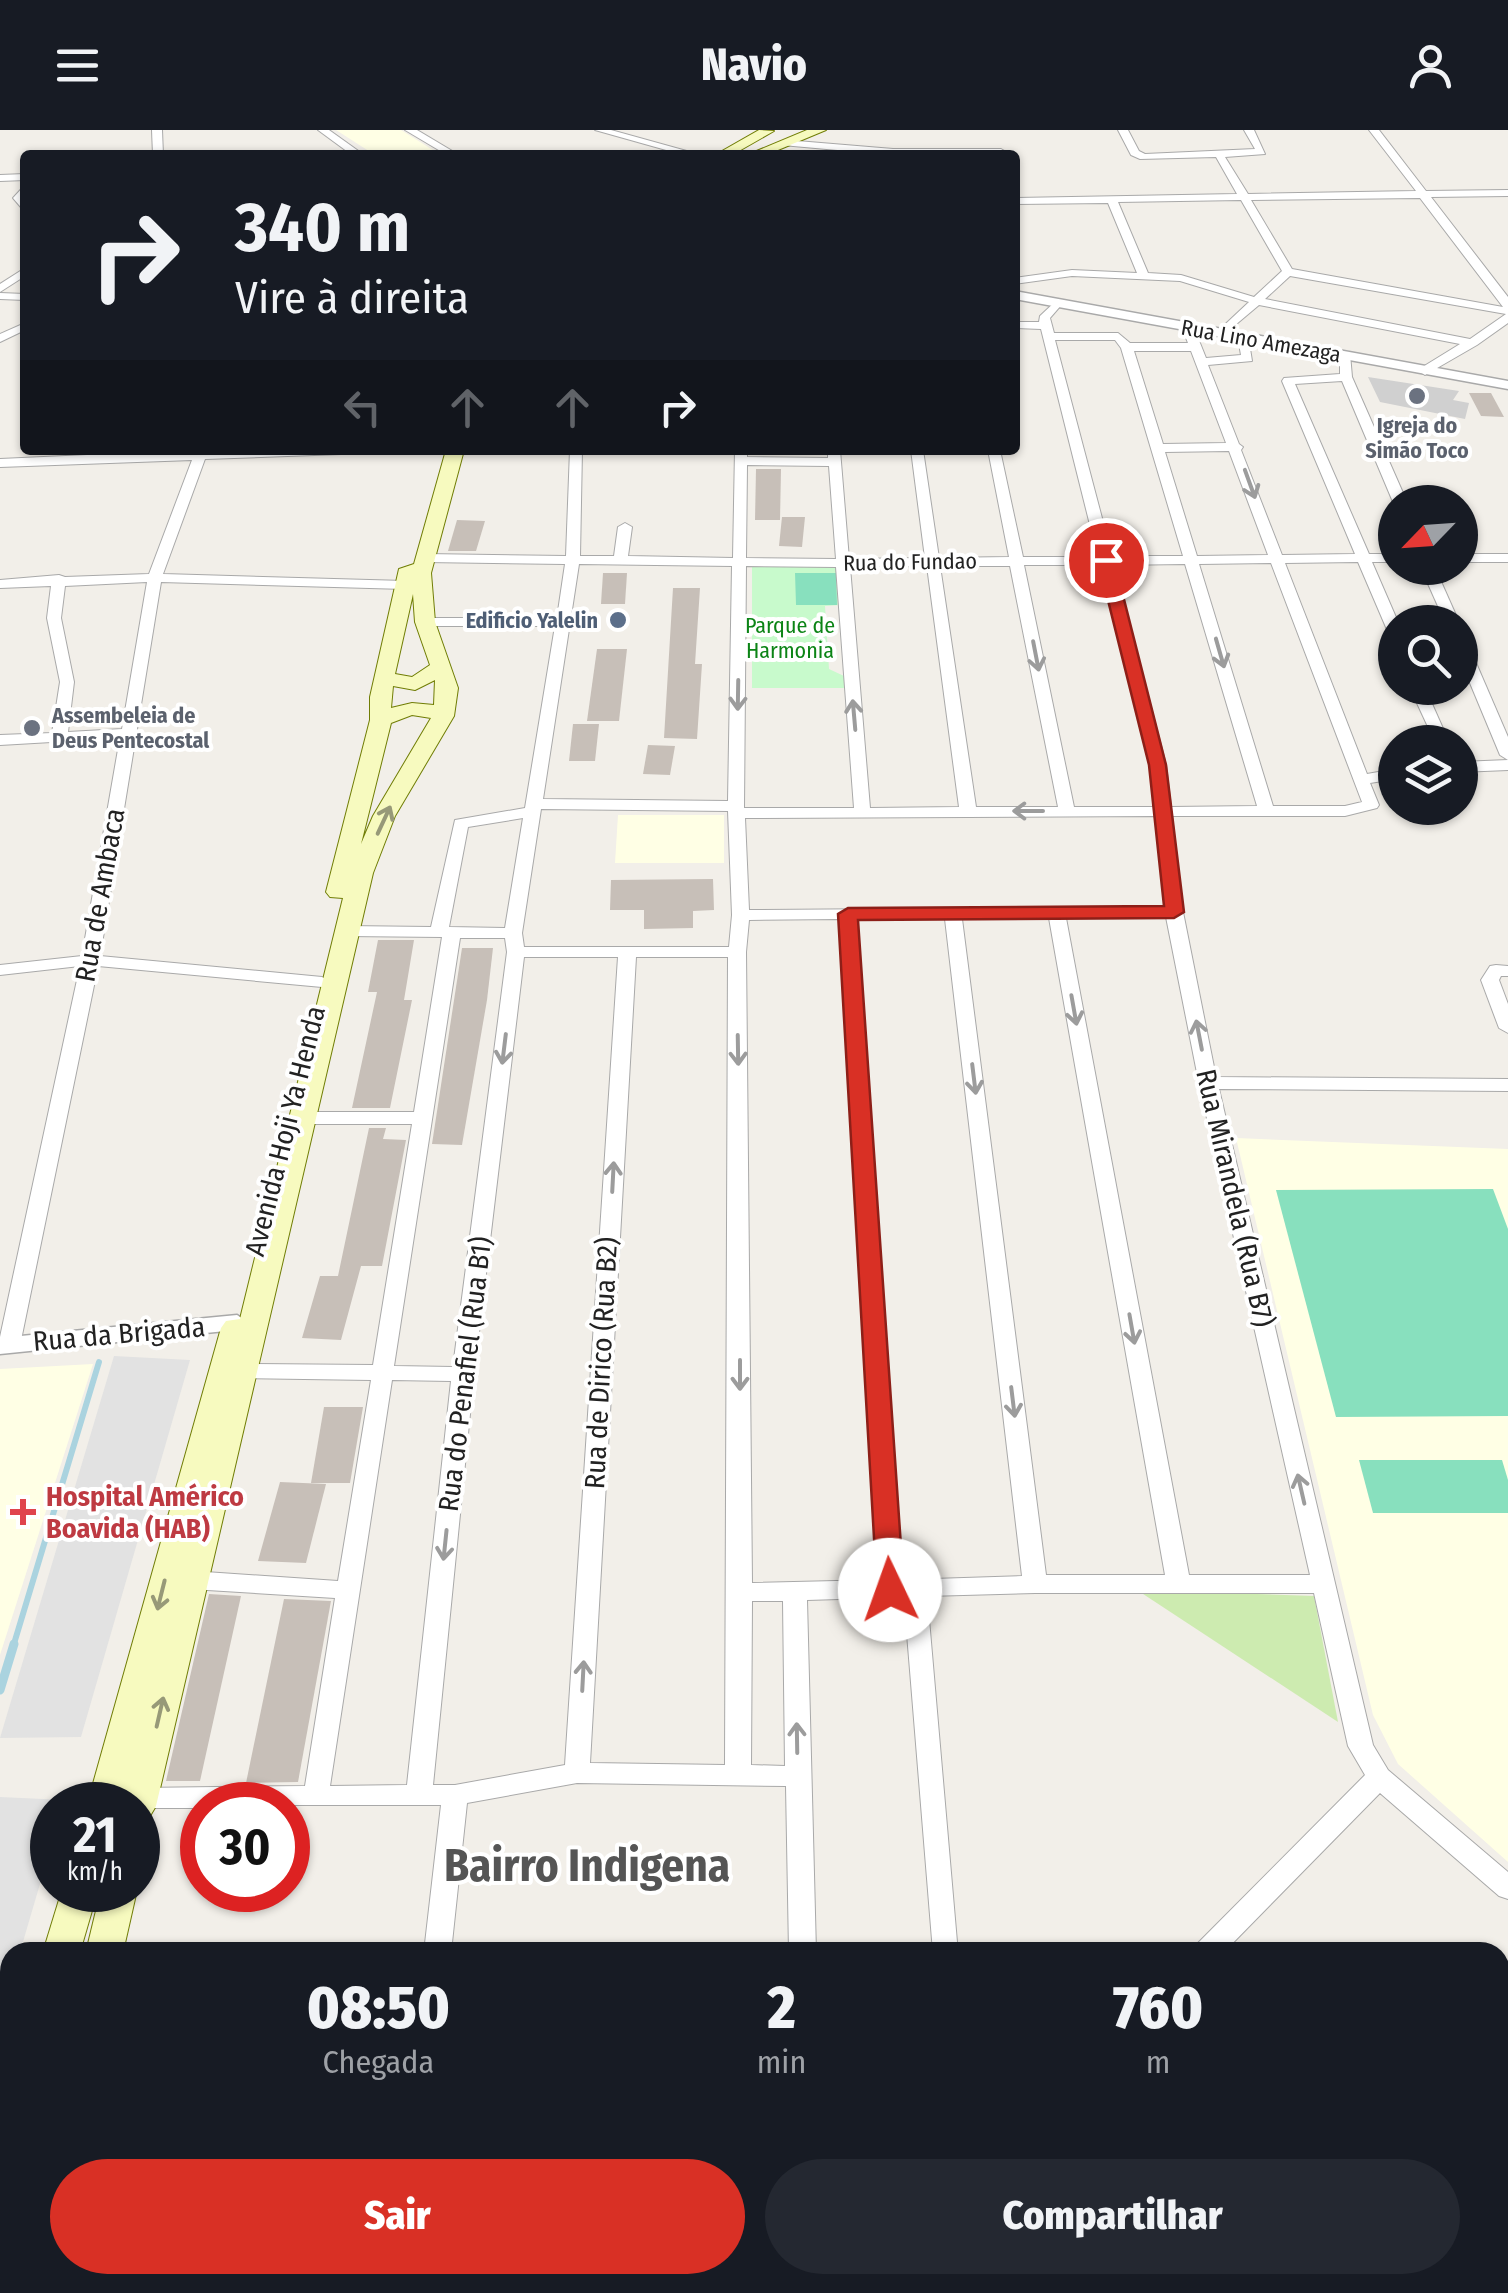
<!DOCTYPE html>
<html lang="pt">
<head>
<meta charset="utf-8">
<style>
	:root { --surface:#171b24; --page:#242831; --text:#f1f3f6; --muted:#9ea1a6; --accent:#d93025 }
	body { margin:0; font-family:"Fira Sans Condensed",sans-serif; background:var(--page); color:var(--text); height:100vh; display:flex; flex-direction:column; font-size:38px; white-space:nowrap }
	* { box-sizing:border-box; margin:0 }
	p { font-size:32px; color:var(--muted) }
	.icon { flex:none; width:55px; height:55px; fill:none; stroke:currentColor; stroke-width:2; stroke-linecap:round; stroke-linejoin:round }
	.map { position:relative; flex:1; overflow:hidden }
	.sheet { position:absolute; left:0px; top:1812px; width:1510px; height:352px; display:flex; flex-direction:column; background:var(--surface); border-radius:30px 30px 0 0; box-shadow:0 2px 8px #0004 }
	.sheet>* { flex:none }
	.guide { position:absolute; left:20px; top:20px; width:1000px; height:305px; border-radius:10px; box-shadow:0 2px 8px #0004; background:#171b24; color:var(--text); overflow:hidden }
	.needle { width:65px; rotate:245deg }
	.buttons { position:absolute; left:1378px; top:355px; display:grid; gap:20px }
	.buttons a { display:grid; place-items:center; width:100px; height:100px; border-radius:50%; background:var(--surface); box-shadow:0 2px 8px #0004; font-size:50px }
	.speed { position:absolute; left:30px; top:1652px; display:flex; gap:20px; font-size:50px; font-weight:700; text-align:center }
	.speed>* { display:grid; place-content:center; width:130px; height:130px; border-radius:50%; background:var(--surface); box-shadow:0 2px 8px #0004; line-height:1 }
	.speed small { font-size:25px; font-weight:400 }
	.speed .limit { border:15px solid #d22; background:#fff; color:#111 }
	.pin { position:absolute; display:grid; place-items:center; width:85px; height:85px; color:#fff; margin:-42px; border:5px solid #fff; border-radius:50%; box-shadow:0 2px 10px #0007 }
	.me { position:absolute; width:110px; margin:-55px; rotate:357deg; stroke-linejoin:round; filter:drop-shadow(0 0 8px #0008) }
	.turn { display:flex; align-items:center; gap:35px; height:210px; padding:0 50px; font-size:45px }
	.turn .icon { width:130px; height:130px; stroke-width:2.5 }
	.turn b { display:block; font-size:70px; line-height:85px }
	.lanes { display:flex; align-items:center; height:95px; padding:0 50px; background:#0003; justify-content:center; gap:50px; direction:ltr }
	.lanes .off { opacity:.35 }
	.eta { display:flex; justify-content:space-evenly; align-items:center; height:170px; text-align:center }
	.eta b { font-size:60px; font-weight:800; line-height:70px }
	.button { display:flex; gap:20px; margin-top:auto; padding:20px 50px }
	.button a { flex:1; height:115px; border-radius:60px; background:var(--accent); color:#fff; font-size:40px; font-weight:800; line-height:115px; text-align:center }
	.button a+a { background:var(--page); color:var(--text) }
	header { display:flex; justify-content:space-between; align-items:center; height:130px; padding:0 50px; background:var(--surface); font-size:45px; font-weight:800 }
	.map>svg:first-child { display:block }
	.education { fill:#ffffe5 }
	.religious { fill:#d0d0d0 }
	.grass { fill:#cdebb0 }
	.park { fill:#c8facc }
	.pitch { fill:#88e0be }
	.parking { fill:#e2e2e2 }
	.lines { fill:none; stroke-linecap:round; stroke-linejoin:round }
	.stream-far1 { stroke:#aad3df; stroke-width:6 }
	.stream { stroke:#aad3df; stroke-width:9 }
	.building { fill:#c7bfb8 }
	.minor-casing { stroke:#a9a9a9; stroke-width:2 }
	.tertiary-casing { stroke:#a9a9a9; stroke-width:3 }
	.secondary-casing { stroke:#707d05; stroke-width:2 }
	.minor { fill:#fff; fill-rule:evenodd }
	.tertiary { fill:#fff; fill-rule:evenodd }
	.secondary { fill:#f7fabf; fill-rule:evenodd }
	.oneway { stroke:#9c9c9c }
	.oneway2 { stroke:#979978 }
	.route { fill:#d93025; stroke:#8d1f18; stroke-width:2.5 }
	.worship-dot { fill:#6b7280; stroke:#fff; stroke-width:4 }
	.service-dot { fill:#5c6f8a; stroke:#fff; stroke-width:4 }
	.health-dot { fill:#e0444e; stroke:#fff; stroke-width:4 }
	.labels { text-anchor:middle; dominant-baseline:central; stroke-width:8; stroke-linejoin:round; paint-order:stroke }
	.far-street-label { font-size:22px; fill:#222; stroke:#fff }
	.far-worship-label { font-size:22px; font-weight:bold; fill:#5b616d; stroke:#fff }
	.far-service-label { font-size:22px; font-weight:bold; fill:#4e5e75; stroke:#fff; text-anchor:end }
	.far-park-label { font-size:22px; fill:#0c8416; stroke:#fff }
	.street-label { font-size:28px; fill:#222; stroke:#fff }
	.health-label { font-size:28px; font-weight:bold; fill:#be3a42; stroke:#fff; text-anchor:start }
	.near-district-label { font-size:45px; font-weight:bold; fill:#555; stroke:#fff }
</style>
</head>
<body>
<header><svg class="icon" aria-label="menu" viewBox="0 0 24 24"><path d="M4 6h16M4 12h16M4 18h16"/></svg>Navio<svg class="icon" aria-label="person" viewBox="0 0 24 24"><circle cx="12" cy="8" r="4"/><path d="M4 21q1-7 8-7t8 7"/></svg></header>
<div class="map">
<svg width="1508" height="2163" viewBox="0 0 1508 2163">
	<rect width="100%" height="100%" fill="#f2efe9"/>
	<!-- education -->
	<g class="education">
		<path d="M336,0H401L436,22L375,25Z"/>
		<path d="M618,685H724V733H615Z"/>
		<path d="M1236,1008L1508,1019V1732L1398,1634L1373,1585Z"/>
		<path d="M93,1234L0,1525V1239Z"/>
	</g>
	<!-- religious -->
	<path class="religious" d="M1368,247L1459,261L1453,270L1469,273L1465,289L1380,272Z"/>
	<!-- grass -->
	<path class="grass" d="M1137,1460L1314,1466L1338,1592Z"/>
	<!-- park -->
	<path class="park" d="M752,435H837L840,475L825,476L829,539L844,546V558H752Z"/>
	<!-- pitch -->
	<g class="pitch">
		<path d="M795,443H836L837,475H796Z"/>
		<path d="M1493,1059L1508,1099V1286L1336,1287L1276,1060Z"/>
		<path d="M1359,1330H1502L1508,1350V1383H1373Z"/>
	</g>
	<!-- parking -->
	<g class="parking">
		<path d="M114,1226L190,1230L81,1607L0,1608Z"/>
		<path d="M0,1667L65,1670L64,1675H52V1713L20,1822H10V1855L0,1889Z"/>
	</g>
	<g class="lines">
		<!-- stream-far1 -->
		<path class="stream-far1" d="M13,1517L99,1232"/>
		<!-- stream -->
		<path class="stream" d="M0,1560L14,1514"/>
	</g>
	<!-- building -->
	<g class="building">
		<path d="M1469,263H1491L1504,287L1481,286Z"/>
		<path d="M756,339H781L780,390H755Z"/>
		<path d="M782,387H805L802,417L779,416Z"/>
		<path d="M457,390L485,391L476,421H448Z"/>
		<path d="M603,443H627L625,474H601Z"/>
		<path d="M673,458H700L695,534H702L697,609L664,608Z"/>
		<path d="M597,519H627L619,591H587Z"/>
		<path d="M573,594H599L595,631H569Z"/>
		<path d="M648,615L675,616L670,645L643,644Z"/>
		<path d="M713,749L714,780L693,781V798L644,799V780H610L611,750Z"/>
		<path d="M378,810H414L404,870H412L390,978H352L377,862H368Z"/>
		<path d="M462,818H493L487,870L462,1015L432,1014Z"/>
		<path d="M369,998H386L383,1009L406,1010L382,1136H361L341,1210L302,1208L320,1146H338Z"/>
		<path d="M324,1277H363L350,1353H311Z"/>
		<path d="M280,1352L326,1354L306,1433L258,1431Z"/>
		<path d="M209,1464L241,1466L200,1651H166Z"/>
		<path d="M284,1469L331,1471L298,1652L246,1653Z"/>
	</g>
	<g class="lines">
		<defs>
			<g id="minor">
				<path d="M152,0H162L163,25H153Z"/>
				<path d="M318,0H329L364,25H352Z"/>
				<path d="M405,0H417L459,25H447Z"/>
				<path d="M595,0H611L701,25H684Z"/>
				<path d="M1118,0H1128L1139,21L1145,24L1255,19L1244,0H1254L1265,24L1225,27L1248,64L1416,61L1369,0H1379L1426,61L1508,60V66L1431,67L1508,167V193L1477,215L1425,245L1419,241L1421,238L1460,214L1259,175L1221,207L1215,204L1217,202L1249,172L1180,151L1072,146L1015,154V148L1072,140L1137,143L1108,73L1015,74V68L1237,64L1216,27L1140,29L1131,25ZM1420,68L1503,177L1292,139L1251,70ZM1241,70L1282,141L1254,167L1181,145L1148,143L1118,72ZM1290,146L1506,184L1470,209L1265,169Z"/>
				<path d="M785,10L893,19H1001L1006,22L1001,25H893L782,15Z"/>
				<path d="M25,44V50L0,51V45Z"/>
				<path d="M25,55V82L13,68Z"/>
				<path d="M25,138V146L0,162V154Z"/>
				<path d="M0,163L25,164V170L0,169Z"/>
				<path d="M1057,170L1063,173L1050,188L1054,203H1118L1130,213H1188L1182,198L1188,195L1194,198L1206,228L1241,225L1238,208L1248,206L1252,231L1208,235L1239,314L1243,317L1241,320L1282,425L1355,424L1282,251L1284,248L1340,244V227L1350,224L1352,247L1407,372H1393L1342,251L1295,254L1369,424H1395V432H1372L1398,492H1395V506L1388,502L1358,432L1285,433L1367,644L1395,639V649L1370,653L1379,675L1377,678L1345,686H1172L1183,782L1216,947L1508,949V961L1219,959L1373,1615L1388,1640L1508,1742V1769L1499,1766L1380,1663L1224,1822H1194L1197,1814L1365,1645L1348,1616L1314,1463H1035L927,1466L957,1812L965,1822H933L904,1467L807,1470L816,1822H789L786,1656L577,1653L467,1673L451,1822H424L441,1675H202V1678H139L138,1675H130L126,1668L130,1661L139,1658L305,1656L335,1468L191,1459L183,1456L179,1450L183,1444L191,1441L338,1451L371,1250L244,1248L233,1241L244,1234L373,1235L412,994H303L293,988L303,982H414L442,807L346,806L337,801L346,796L431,797L455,690L525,678L555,496H425L418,492L425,488H557L565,434L425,432L418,428L425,424L566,426L570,320H582L580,426H614L618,397L625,393L632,397L628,426L733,428L735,320H747V327L828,328V320H840L849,429L925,428L911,320H923L939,428L1009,427L988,320H1000L1023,427H1098L1041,199L1015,198V192H1039L1040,186ZM1055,210H1115L1121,218L1183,426H1112ZM1134,221H1191L1226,313L1163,314ZM1229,321L1268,425L1197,426L1165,322ZM747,335L829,336L836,429L746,428ZM1271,433L1362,672L1345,676H1273L1199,434ZM579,434L732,436L728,671L543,669ZM1185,434L1257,676L1171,677L1166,635L1114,435ZM1024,435H1100L1150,635L1154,677H1074ZM746,436L836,437L854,678H744ZM927,436L959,677L870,678L850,437ZM940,436H1010L1058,677H976ZM541,679L728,681L732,785L729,817H524L522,803ZM1155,686L1165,777L749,780L745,688ZM523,688L505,798L449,797L468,697ZM1166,787L1199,953L1310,1445H1189L1066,788ZM1049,788L1165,1445H1046L962,789ZM840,789L879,1450L752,1453L746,822L749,790ZM857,789H945L1022,1446L902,1450ZM460,808H505L507,822L453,1237L394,1236ZM524,827H618L565,1635L455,1655H433L474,1244ZM636,827H728L725,1635L590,1633ZM392,1250L451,1251L407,1655L330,1656ZM752,1471H783L785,1636L751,1635Z"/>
				<path d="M25,193V200L0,212V204Z"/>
				<path d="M196,320H347L341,324L205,329L163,444L405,451L412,455L405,459L161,452L100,826L322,847L331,852L322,857L98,836L20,1215L9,1222L0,1218V1207L80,836L0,845V835L82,826L120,608L0,615V605L52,603L60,552L47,488L51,456L0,458V450L59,445L65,447L149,444L192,330L0,337V329ZM147,452L122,599L68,602L74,552L61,488L65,456Z"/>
				<rect x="1460" y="424" width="48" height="8"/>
				<path d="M1421,438H1435L1459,492H1445Z"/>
				<path d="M1460,508L1467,512L1508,607V630L1500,625L1460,529Z"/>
				<path d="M1410,558H1425L1449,612H1435Z"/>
				<path d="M1508,630V640L1460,642V632Z"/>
				<path d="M1496,835L1508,836V846H1501L1499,850L1508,874V903L1499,898L1481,850L1490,836Z"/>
				<rect x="1500" y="1902" width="8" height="24"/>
				<rect x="1500" y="2116" width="8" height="28"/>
				<path d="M736,2155H766L767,2163H737Z"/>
				<rect x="878" y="2155" width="30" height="8"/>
			</g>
			<g id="tertiary">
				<path d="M1015,161L1508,251V259L1015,169Z"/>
				<path d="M237,1185L249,1193L245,1199L0,1224V1208Z"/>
			</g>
			<g id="secondary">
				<path d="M759,0L774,1L732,25H715Z"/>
				<path d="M807,0H826L766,25H747Z"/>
				<path d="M446,320H464L431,443L435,492L458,558L454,586L395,686L373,743L156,1676L150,1686L138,1690V1675H87L221,1198L226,1191L240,1189L343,768L330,767L326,762L370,590V567L399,439L414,434ZM413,464L415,492L430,535L412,547L395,544ZM435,550L434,575L412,573L391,578L393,556L415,560ZM412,585L431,588L373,686L361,714L391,593Z"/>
				<path d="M62,1760H98L80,1822H43Z"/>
				<path d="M101,1760H137L123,1822H86Z"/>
				<path d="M10,2001V2073L0,2077V2005Z"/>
				<path d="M10,2153L51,2155L50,2163H8Z"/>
			</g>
		</defs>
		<!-- minor casing -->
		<use href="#minor" class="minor-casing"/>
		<!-- tertiary casing -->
		<use href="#tertiary" class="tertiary-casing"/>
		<!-- secondary casing -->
		<use href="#secondary" class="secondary-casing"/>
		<!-- minor -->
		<use href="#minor" class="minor"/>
		<!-- tertiary -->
		<use href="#tertiary" class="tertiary"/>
		<!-- secondary -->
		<use href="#secondary" class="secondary"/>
	</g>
	<!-- one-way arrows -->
	<defs><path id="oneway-shaft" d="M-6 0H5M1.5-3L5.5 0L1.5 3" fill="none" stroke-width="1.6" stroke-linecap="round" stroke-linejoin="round" transform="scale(2.5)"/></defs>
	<g class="oneway">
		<use href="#oneway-shaft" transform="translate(1250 354) rotate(70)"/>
		<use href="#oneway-shaft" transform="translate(1220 523) rotate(74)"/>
		<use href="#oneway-shaft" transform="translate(1036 526) rotate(79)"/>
		<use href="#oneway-shaft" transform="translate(738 565) rotate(91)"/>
		<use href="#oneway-shaft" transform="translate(854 585) rotate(-95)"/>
		<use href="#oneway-shaft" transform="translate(1028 681) rotate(180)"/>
		<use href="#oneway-shaft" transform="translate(1074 880) rotate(80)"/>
		<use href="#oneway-shaft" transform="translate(1199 905) rotate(-101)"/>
		<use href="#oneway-shaft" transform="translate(504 919) rotate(97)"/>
		<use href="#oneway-shaft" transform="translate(738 920) rotate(89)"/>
		<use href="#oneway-shaft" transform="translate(974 949) rotate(83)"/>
		<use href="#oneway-shaft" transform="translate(613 1047) rotate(-87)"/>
		<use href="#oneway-shaft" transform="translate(1132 1199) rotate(80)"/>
		<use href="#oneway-shaft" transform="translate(740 1245) rotate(90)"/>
		<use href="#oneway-shaft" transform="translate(1013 1272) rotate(83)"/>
		<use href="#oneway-shaft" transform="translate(1301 1359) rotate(-103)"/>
		<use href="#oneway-shaft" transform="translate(445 1415) rotate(96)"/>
		<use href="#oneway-shaft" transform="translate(583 1546) rotate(-87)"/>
		<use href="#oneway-shaft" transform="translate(797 1608) rotate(-91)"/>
	</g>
	<g class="oneway2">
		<use href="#oneway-shaft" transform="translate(384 690) rotate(-65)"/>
		<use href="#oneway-shaft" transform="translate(161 1465) rotate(104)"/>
		<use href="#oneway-shaft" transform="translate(160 1582) rotate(-77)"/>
	</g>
	<!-- route -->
	<path class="route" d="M1106,425L1114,430L1166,635L1184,782L1174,788L858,790L904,1460L890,1469L877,1460L838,784L848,778L1164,776L1149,635L1098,430Z"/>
	<!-- markers -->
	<g class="worship-dot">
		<circle cx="1417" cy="266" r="10"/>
		<circle cx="32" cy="598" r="10"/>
	</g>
	<circle class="service-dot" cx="618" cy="490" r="10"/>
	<path class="health-dot" d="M18 1367h10v10h10v10h-10v10h-10v-10h-10v-10h10z"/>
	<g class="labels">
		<!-- far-street labels -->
		<g class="far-street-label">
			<text transform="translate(1261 211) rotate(10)">Rua Lino Amezaga</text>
			<text transform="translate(910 432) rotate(-1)">Rua do Fundao</text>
		</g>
		<!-- far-worship labels -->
		<g class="far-worship-label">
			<text x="1417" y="295">Igreja do<tspan x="1417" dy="25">Simão Toco</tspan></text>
			<text x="52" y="585" text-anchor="start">Assembeleia de<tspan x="52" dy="25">Deus Pentecostal</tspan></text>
		</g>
		<!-- far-service labels -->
		<g class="far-service-label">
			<text x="598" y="490">Edificio Yalelin</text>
		</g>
		<!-- far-park labels -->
		<g class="far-park-label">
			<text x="790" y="495">Parque de<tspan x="790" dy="25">Harmonia</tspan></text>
		</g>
		<!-- street labels -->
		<g class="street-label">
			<text transform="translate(100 765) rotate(-80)">Rua de Ambaca</text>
			<text transform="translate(285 1001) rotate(-76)">Avenida Hoji Ya Henda</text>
			<text transform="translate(1235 1068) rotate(77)">Rua Mirandela (Rua B7)</text>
			<text transform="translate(119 1204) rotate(-5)">Rua da Brigada</text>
			<text transform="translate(601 1233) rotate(-87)">Rua de Dirico (Rua B2)</text>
			<text transform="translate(465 1244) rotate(-83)">Rua do Penafiel (Rua B1)</text>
		</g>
		<!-- health labels -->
		<g class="health-label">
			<text x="46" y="1366">Hospital Américo<tspan x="46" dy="32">Boavida (HAB)</tspan></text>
		</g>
		<!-- near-district labels -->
		<g class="near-district-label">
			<text x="587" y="1736">Bairro Indigena</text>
		</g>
	</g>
</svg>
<div class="buttons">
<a><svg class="needle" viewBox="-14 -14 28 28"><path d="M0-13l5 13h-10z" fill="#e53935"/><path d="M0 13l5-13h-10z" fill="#9ea1a6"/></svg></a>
<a><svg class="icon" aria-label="search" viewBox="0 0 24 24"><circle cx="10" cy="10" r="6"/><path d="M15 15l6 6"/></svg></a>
<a><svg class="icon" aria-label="layers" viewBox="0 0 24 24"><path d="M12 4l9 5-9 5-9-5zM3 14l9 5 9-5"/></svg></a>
</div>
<div class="speed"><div>21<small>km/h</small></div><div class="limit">30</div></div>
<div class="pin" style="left:1106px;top:430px;background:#d93025"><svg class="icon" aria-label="arrive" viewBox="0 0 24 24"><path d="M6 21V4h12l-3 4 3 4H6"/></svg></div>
<svg class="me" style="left:890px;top:1460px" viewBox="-20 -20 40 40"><circle r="19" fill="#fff"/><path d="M0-13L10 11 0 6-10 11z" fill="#d93025"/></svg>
<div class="guide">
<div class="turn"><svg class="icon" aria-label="right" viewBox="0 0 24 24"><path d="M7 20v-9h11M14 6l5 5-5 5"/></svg><div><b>340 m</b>Vire à direita</div></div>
<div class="lanes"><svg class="icon off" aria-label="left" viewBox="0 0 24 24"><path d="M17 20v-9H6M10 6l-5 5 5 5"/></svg><svg class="icon off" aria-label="ahead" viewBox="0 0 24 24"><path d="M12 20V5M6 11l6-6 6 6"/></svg><svg class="icon off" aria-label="ahead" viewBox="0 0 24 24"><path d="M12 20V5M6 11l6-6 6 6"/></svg><svg class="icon" aria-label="right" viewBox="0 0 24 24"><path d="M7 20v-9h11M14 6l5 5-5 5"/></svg></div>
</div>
<section class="sheet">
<div class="eta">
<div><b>08:50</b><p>Chegada</p></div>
<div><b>2</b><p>min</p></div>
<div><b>760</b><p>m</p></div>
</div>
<div class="button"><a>Sair</a><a>Compartilhar</a></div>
</section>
</div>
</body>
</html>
